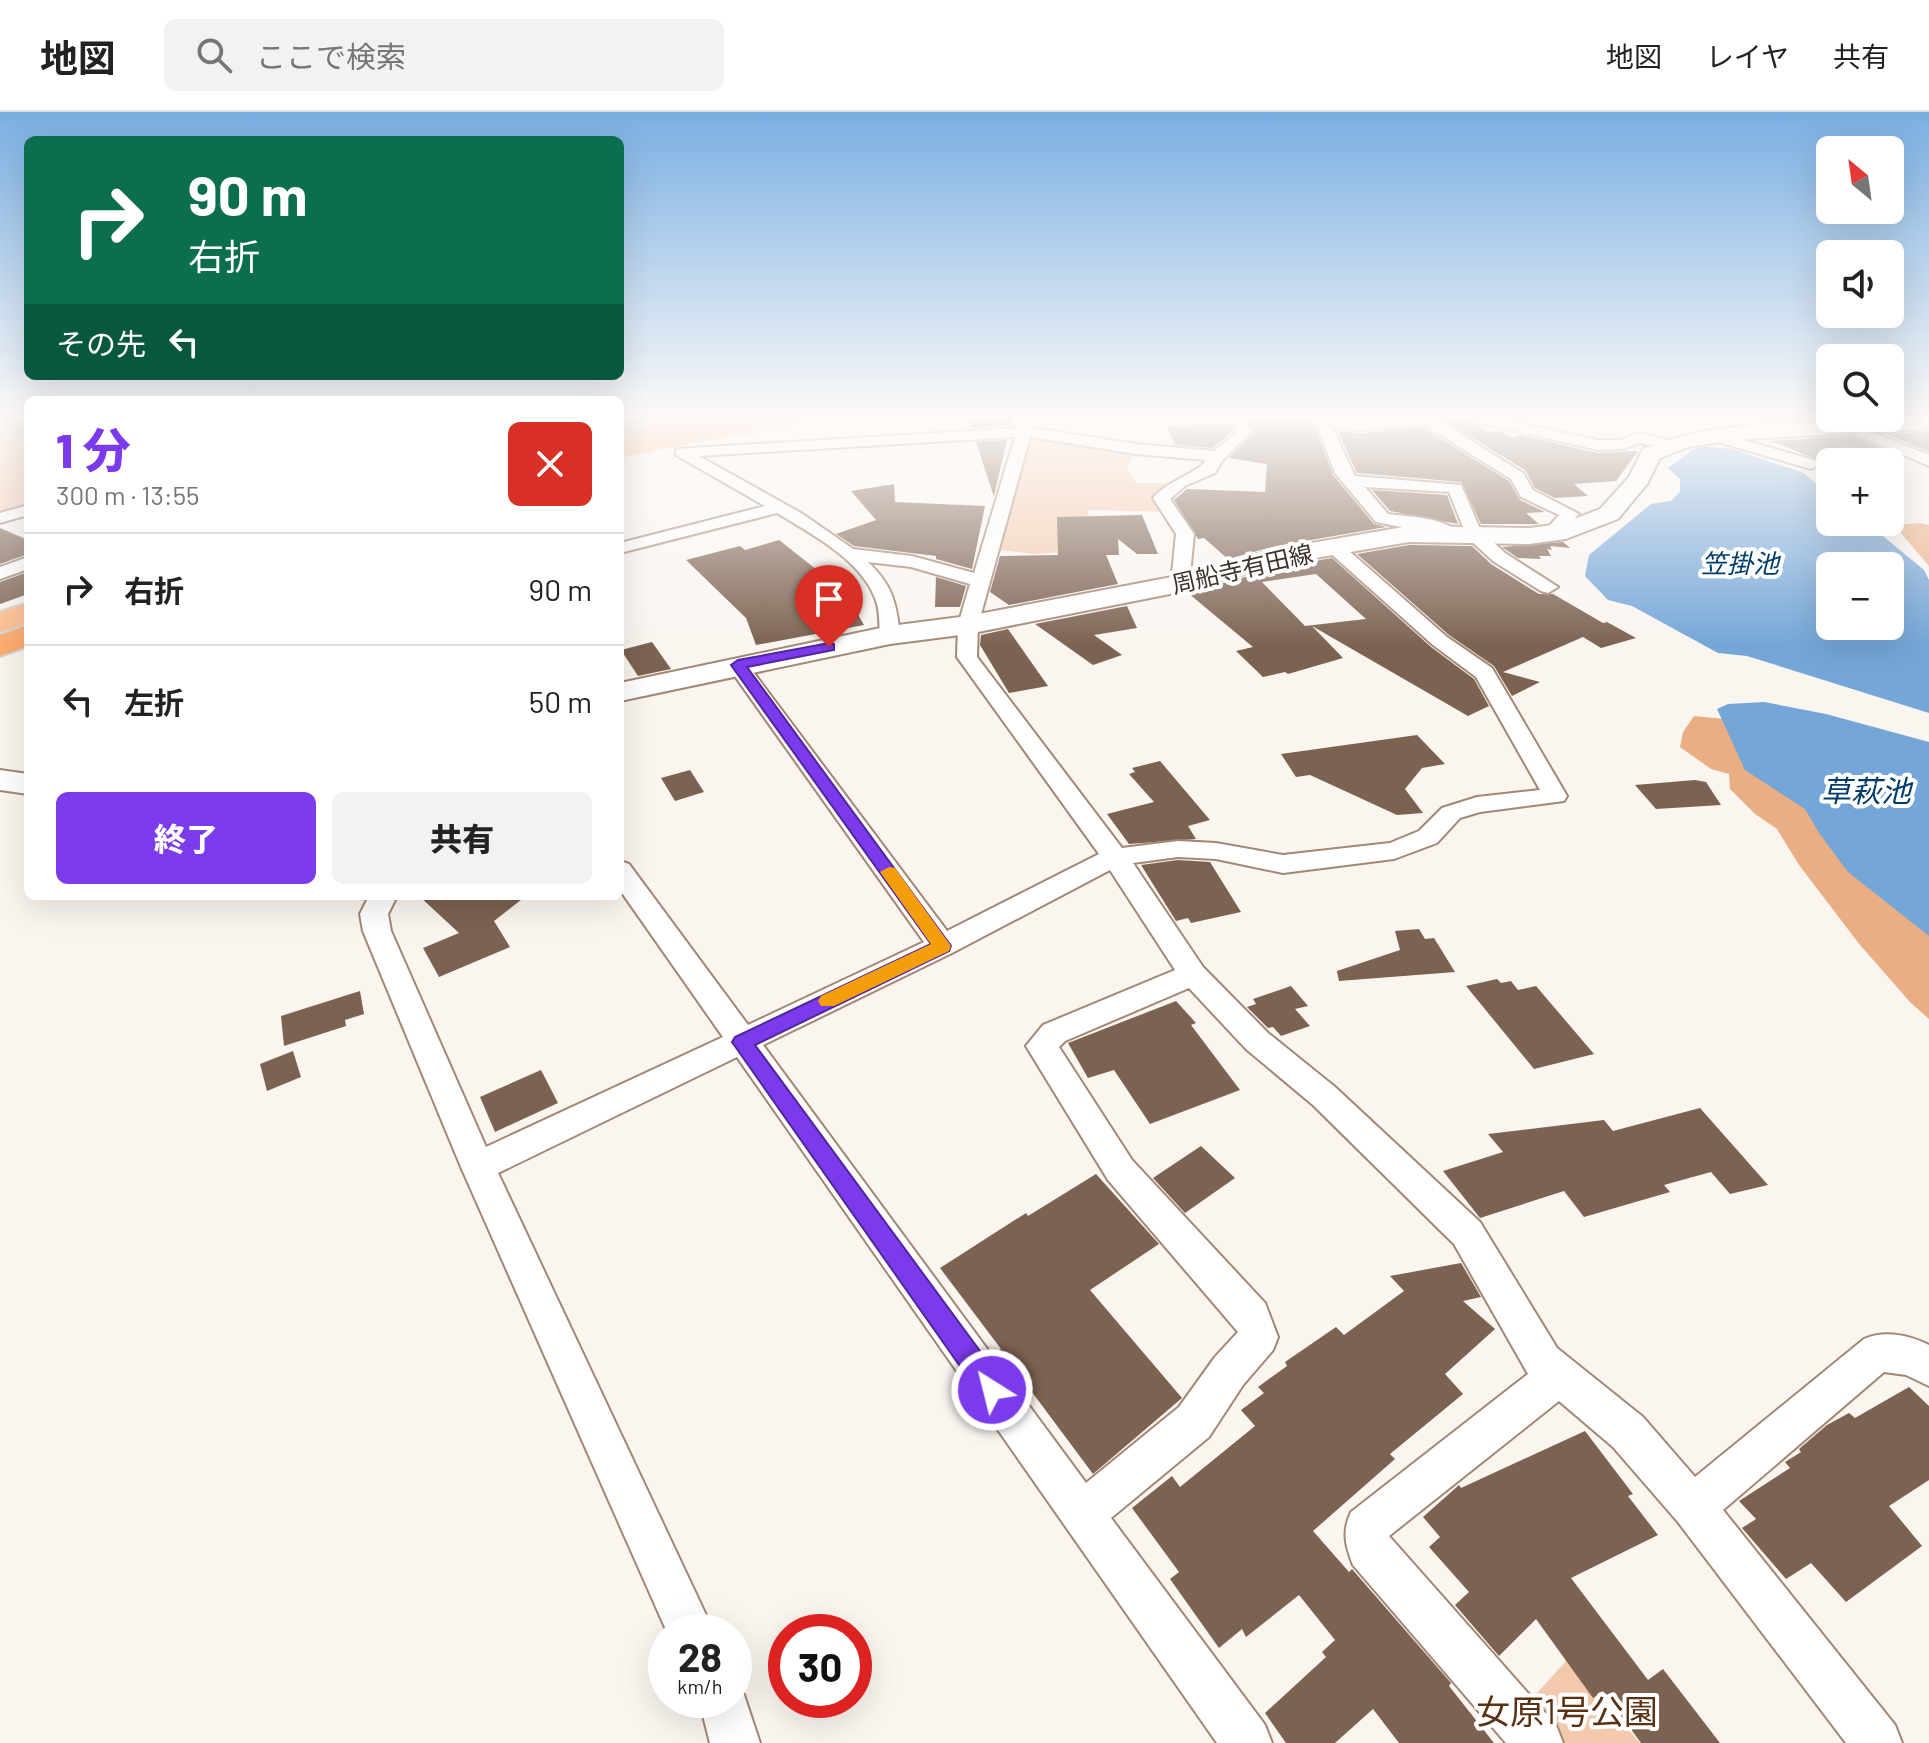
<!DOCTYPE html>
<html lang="ja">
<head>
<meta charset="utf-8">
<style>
	:root { --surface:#fff; --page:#f2f2f2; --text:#222; --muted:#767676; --line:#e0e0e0; --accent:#7c3aed }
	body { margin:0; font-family:Barlow,"Noto Sans JP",sans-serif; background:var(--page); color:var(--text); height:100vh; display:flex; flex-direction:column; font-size:30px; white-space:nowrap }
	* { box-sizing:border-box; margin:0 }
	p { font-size:26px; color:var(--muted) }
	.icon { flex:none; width:44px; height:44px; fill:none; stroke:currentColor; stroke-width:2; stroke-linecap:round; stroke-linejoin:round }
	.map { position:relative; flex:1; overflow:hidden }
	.side { position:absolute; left:24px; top:284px; width:600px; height:504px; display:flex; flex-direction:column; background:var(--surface); border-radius:12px; box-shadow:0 8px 32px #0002 }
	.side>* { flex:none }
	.top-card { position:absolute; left:24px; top:24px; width:600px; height:244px; border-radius:12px; box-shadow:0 8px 32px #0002; background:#0b6e4f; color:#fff; overflow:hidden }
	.needle { width:52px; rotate:331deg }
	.buttons { position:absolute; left:1816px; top:24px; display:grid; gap:16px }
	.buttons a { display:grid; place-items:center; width:88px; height:88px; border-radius:12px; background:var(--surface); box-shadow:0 8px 32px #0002; font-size:40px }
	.speed { position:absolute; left:648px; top:1502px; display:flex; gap:16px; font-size:40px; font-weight:700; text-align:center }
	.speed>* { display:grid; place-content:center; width:104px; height:104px; border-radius:50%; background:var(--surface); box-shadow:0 8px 32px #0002; line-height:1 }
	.speed small { font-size:20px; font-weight:400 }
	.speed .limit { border:12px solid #d22; background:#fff; color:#111 }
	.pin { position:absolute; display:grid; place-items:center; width:68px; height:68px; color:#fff; margin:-82px -34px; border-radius:50% 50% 50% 0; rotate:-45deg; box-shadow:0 0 8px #0007 }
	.pin .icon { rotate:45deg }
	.me { position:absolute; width:88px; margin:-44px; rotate:324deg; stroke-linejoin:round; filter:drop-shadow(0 0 6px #0008) }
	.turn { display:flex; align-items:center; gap:28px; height:168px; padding:0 32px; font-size:36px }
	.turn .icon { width:104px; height:104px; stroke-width:2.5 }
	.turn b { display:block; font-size:56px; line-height:68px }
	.then { display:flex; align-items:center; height:76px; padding:0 32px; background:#0003; gap:16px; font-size:30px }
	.round { display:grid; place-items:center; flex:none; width:84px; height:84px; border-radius:12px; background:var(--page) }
	.headline { display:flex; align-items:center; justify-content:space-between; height:136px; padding:0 32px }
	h1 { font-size:48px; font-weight:800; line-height:60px; color:var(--accent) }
	.primary-button { display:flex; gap:16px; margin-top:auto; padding:16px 32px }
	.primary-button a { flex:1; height:92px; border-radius:12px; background:var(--accent); color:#fff; font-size:32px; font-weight:800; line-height:92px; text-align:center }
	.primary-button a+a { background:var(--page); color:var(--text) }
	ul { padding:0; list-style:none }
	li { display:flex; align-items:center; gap:24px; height:112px; padding:0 32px; border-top:2px solid var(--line) }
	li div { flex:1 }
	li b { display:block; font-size:30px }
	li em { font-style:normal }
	header { display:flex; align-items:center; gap:48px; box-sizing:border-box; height:112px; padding:0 40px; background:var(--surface); border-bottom:2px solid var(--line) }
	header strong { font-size:38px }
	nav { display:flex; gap:44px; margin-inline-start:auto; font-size:28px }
	.search { width:560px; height:72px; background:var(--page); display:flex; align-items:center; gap:20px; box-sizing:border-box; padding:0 28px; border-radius:12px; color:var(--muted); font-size:30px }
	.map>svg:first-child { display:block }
	.green { fill:#f2c9ad }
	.forest { fill:#eaae84 }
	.water { fill:#74a6d8; fill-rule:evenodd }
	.building { fill:#7c6251; fill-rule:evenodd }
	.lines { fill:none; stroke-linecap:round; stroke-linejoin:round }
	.minor-casing { stroke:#a28774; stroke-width:4 }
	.secondary-casing { stroke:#a28774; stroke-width:4 }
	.trunk-casing { stroke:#d5d2d0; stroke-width:4 }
	.motorway-casing { stroke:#d5d2d0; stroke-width:4 }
	.minor { fill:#fff; fill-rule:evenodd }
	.secondary { fill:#fff; fill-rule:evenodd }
	.trunk { fill:#febc8c; fill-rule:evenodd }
	.motorway { fill:#fdab6f; fill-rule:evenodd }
	.motorway-bridge-casing { stroke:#d5d2d0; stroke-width:28; stroke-linecap:butt }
	.motorway-bridge { stroke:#fdab6f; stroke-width:26 }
	.route { fill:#7c3aed; stroke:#51269a; stroke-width:2 }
	.slow { fill:#f59e0b }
	.labels { text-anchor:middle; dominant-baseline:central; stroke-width:8; stroke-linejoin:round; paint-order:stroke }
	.far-street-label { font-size:24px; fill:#3e322a; stroke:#fff }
	.far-water-label { font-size:26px; font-style:italic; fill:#003c6a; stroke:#fff }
	.water-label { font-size:30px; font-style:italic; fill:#003c6a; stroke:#fff }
	.near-park-label { font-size:34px; fill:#5a3213; stroke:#fff }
</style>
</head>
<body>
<header>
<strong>地図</strong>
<div class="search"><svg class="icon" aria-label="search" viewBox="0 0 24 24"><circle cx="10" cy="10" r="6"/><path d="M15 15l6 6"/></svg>ここで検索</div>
<nav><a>地図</a><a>レイヤ</a><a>共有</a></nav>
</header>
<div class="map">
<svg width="1929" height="1631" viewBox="0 0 1929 1631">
	<rect width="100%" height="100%" fill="#fbf5f0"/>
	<!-- green -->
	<g class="green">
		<path d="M0,307H28V396L0,401Z"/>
		<path d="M1027,320L1136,337L1127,355L1136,371H1179L1161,386L1170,400L1089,398L1084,439L1035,442L991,437Z"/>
		<path d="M1567,1548L1640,1631H1537L1515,1605Z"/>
	</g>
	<!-- forest -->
	<g class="forest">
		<path d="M1920,411L1929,413V454L1894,413Z"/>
		<path d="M1694,604L1735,608L1929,803V907L1910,890L1860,833L1799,753L1777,717L1755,702L1730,677L1729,662L1711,657L1680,635L1683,620Z"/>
	</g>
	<!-- water -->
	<g class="water">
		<path d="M1699,334L1732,337L1804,361L1830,384V410H1866L1924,458L1929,468V601L1747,544L1718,541L1632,494L1608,488L1585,464L1589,443L1651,392L1671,389L1680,380V367L1668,356ZM1830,454H1890V514H1830Z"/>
		<path d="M1764,590L1826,602L1929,630V824L1848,760L1819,721L1805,697L1745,658L1717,597L1728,592Z"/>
	</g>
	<!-- building -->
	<g class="building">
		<path d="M969,307H1012L1011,313L972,316Z"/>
		<path d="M1248,307H1302L1315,315L1333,363L1374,412L1386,415L1276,434L1228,447L1204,426L1198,427L1174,388L1187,377L1265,380L1267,352L1229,346L1254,321Z"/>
		<path d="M1469,308L1489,321L1500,319L1512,326L1521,323L1597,341L1638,339L1616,369L1574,372L1588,384L1555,386L1535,376L1525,358L1446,310Z"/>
		<path d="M1230,312L1233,319L1213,336L1175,333L1167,314Z"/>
		<path d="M1422,315L1509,369L1520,388L1545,400L1526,401L1539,412H1481L1461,370L1357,361L1338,320L1367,321Z"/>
		<path d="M1929,320V340L1886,322Z"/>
		<path d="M1852,324L1885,338L1821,349L1771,329Z"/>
		<path d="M1007,328L994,384V385L976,330Z"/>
		<path d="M894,372L895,390L985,394L972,457L936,447V444L854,434L836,422L876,408L851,379Z"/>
		<path d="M1372,378L1447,383L1458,412L1390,399Z"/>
		<path d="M1142,403L1158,442H1137L1118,427L1119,443H1106L1118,472L1009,493L990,480L1000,444L1058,443L1057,405Z"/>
		<path d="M0,416L28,428V442L0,452Z"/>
		<path d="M779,428L845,480L864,513L756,533L746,506L686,448L740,434L745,438Z"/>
		<path d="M1563,430L1570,436L1550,434L1552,438L1547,437L1551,444H1539L1541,447L1518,446L1502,435Z"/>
		<path d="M1409,433L1472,434L1491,452L1539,482H1553L1603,511L1607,510L1636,526L1601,536L1583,525L1503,560L1540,570L1512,584L1494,554L1449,523L1357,442Z"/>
		<path d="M1332,446L1431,535L1474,567L1489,594L1468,604L1312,514L1343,546L1288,562L1285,560L1263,565L1236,539L1253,535L1188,481L1281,455ZM1316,462L1366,507L1305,514L1262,470Z"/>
		<path d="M28,460V482L0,492V470Z"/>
		<path d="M936,465L966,474L960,495H935Z"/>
		<path d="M1127,494L1137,516L1094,523L1122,543L1093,553L1035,512Z"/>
		<path d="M1008,517L1048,574L1009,581L980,533L981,523Z"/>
		<path d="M652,530L671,557L638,564L621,538Z"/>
		<path d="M1417,623L1445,652L1422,656L1405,677L1423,701L1397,703L1310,663L1296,665L1281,642Z"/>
		<path d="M1160,649L1210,708L1188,714L1196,727L1129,732L1107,702L1154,690L1129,662L1135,660L1132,656Z"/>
		<path d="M690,658L704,680L675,689L661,666Z"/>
		<path d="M1695,668L1706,670L1721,693L1656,697L1635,673Z"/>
		<path d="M1178,748L1210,750L1241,800L1191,811L1188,806L1176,809L1141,753Z"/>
		<path d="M419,784H526L494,809L510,835L439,865L423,836L459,821Z"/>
		<path d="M1419,817L1425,827L1434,826L1455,860L1339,869L1337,859L1400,838L1395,819Z"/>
		<path d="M1497,867L1501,871L1511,869L1518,878L1536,874L1594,942L1534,957L1466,874Z"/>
		<path d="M1291,874L1308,894L1295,897L1310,914L1281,924L1273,915L1268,916L1247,895L1256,892L1253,887Z"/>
		<path d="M360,879L364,902L345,908L346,914L284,934L281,904Z"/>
		<path d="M1176,889L1196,911L1191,913L1240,978L1150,1012L1114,958L1088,966L1068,931Z"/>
		<path d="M293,939L301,965L267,979L260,952Z"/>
		<path d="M541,958L558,991L495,1020L480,985Z"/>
		<path d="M1700,996L1768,1073L1730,1082L1711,1060L1664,1073L1670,1080L1584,1105L1564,1079L1480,1106L1443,1059L1503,1040L1488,1022L1604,1008L1613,1019Z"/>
		<path d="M1201,1034L1235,1066L1185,1101L1153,1066Z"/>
		<path d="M1096,1062L1159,1132L1090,1178L1182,1286L1093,1362L1023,1268L1017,1272L994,1241L1001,1237L940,1156L1026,1101L1028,1104Z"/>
		<path d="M1461,1151L1481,1185L1463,1189L1495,1217L1445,1262L1463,1282L1390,1342L1395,1347L1313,1419L1349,1460L1352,1457L1451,1571L1449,1574L1494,1631H1399L1373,1597L1335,1631H1286L1265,1601L1326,1545L1322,1540L1335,1528L1299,1483L1246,1525L1242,1517L1219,1536L1170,1467L1179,1460L1132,1396L1172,1364L1180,1375L1255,1314L1241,1298L1264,1281L1258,1275L1287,1254L1285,1250L1336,1215L1344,1223L1404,1179L1390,1164Z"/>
		<path d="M1909,1275L1929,1294V1368L1889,1394L1922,1434L1846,1490L1811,1451L1786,1467L1742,1416L1756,1407L1739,1389L1790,1356L1785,1350L1801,1340L1799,1337L1827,1313L1849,1301L1855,1306Z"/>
		<path d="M1585,1319L1633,1382L1628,1384L1658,1423L1571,1466L1648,1568L1663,1557L1720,1631H1641L1603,1579L1593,1586L1536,1507L1499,1544L1455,1493L1469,1480L1429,1435L1440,1425L1423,1405L1459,1373L1461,1376Z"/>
	</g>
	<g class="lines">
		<defs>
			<g id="minor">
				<path d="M1021,307H1035L1033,316L1136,332L1214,339L1237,320L1231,307H1245L1251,320L1222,349L1215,361L1185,374L1170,387L1194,422L1189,472L1180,478L1171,472L1176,422L1153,386C1168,368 1199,361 1206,348L1136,342L1030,325L978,513L977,545L1122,736L1178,729L1216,731L1283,743L1390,731L1419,719L1442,696L1477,685L1540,678L1476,565L1433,533L1328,439L1325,435L1328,431H1340L1447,525L1492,556L1567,684L1564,689L1480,700L1460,706L1437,731L1394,747L1283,761L1216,747L1178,745L1133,751L1203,855L1268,921L1335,975L1480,1110L1557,1236L1643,1305L1695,1365L1864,1227C1885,1218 1909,1223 1929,1233V1274L1906,1263L1884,1260L1723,1398L1895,1613L1902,1631H1846L1678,1410L1613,1335L1559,1289L1389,1424L1556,1613L1563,1631H1506L1353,1453C1345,1433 1342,1419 1351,1400L1528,1262L1454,1132L1313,993L1246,937L1189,876L1065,929L1059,935L1132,1048L1265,1191L1278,1225L1273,1238L1243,1273L1209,1325L1111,1406L1265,1613L1272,1631H1217L737,945L498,1061L714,1520H667L461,1055L363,819L360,802L369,784H397L388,802L391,819L486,1035L723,925L620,778V749L629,752L748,913L924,830L727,553L731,549H745L947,819L1099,742L957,545L958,513L970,472L911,455L868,450C893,474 896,490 900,523L890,529L880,523C879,511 880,497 875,486C860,447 810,421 777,401L620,441V431L765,394L676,343V337L1018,316ZM1015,325L974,461L912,444L853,437L801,401L699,344ZM1110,758L1175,858L1043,913L1026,934L1108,1068L1238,1220L1215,1245L1179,1295L1086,1371L763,933L952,841Z"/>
				<path d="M1305,307H1436L1523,361L1533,378L1579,402L1558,425H1546L1543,421L1559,403L1521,385L1511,367L1423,312L1367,318L1333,317L1355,364L1461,373L1481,419L1505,441L1558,475L1548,481L1541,479L1493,449L1467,425L1449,380L1365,375L1388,402C1410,405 1443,405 1460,421L1457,425C1451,426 1387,412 1376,410L1335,361L1317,313Z"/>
				<path d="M1473,307H1498L1598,328H1622L1638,321L1673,329L1676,332L1668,337L1640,331L1624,337L1598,338L1480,311Z"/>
				<path d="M1852,312L1929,343V354L1847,319L1845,316Z"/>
				<path d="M1716,320L1817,349L1819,352L1811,357L1711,328L1708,325Z"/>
				<path d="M28,393V403L0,411V401Z"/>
				<path d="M28,445V457L0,467V455Z"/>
				<path d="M734,1568L740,1571L760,1631H710L699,1588H734Z"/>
			</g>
			<g id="secondary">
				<path d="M1894,307H1929V317L1733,328L1688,335L1660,346L1647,372L1618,407L1566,427L1529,432L1409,430L1280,452L1180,480L968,522L890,532L620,589V571L890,514L968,504L1177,464L1277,437L1409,414L1529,416L1561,412L1600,397L1629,365L1643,337C1721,306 1811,311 1894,307Z"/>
				<path d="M0,658L28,662V682L0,678Z"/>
			</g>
			<g id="trunk">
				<path d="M643,307H687L684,312L620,325V311Z"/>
				<path d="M747,307H799L796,312L788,314L700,328L692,326L688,321L692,316Z"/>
				<path d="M28,491V511L0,520V500Z"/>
			</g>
			<path id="motorway" d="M28,513V534L0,544V523Z"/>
		</defs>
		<!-- minor casing -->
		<use href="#minor" class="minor-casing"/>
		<!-- secondary casing -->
		<use href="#secondary" class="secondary-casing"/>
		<!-- trunk casing -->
		<use href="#trunk" class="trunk-casing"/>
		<!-- motorway casing -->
		<use href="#motorway" class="motorway-casing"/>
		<!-- minor -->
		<use href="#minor" class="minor"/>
		<!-- secondary -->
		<use href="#secondary" class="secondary"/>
		<!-- trunk -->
		<use href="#trunk" class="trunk"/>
		<!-- motorway -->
		<use href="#motorway" class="motorway"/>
		<defs>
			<path id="motorway-bridge" d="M620,332L746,307"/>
		</defs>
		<!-- motorway-bridge casing -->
		<use href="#motorway-bridge" class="motorway-bridge-casing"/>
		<!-- motorway-bridge -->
		<use href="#motorway-bridge" class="motorway-bridge"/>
	</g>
	<!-- sky -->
	<linearGradient id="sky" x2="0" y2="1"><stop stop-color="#79aee2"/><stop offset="0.57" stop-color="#fdfaf8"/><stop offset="1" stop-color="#fdfaf8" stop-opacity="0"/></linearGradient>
	<rect width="1929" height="535" fill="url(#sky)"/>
	<!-- route -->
	<path class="route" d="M829,531L834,532V538L747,555L951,834L949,839L755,933L1002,1269L1005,1278L1002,1287L992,1291L983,1287L732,930L735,925L931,832L731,553L738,548Z"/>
	<!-- slow -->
	<path class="slow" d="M889,755L895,756L951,834L949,839L834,894H821L818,889L821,884L931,832L880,760Z"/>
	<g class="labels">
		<!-- far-street labels -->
		<g class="far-street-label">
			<text transform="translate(1242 456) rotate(-13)">周船寺有田線</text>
		</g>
		<!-- far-water labels -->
		<g class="far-water-label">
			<text x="1740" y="450">笠掛池</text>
		</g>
		<!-- water labels -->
		<g class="water-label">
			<text x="1866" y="678">草萩池</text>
		</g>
		<!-- near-park labels -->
		<g class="near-park-label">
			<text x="1567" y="1598">女原1号公園</text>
		</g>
	</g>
</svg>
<div class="buttons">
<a><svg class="needle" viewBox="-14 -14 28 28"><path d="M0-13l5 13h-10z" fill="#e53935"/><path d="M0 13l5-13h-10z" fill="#767676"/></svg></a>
<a><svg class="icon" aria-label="sound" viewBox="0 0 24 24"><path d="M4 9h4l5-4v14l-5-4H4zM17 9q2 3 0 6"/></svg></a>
<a><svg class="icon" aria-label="search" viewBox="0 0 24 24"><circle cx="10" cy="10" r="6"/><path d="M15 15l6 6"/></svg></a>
<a>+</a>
<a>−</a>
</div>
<div class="speed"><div>28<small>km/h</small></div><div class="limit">30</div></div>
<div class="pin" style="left:829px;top:535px;background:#d93025"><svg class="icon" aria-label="arrive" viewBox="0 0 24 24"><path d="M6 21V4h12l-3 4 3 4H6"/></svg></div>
<svg class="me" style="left:992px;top:1278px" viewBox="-20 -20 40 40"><circle r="17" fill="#7c3aed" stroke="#fff" stroke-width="3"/><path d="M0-11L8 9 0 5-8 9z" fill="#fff"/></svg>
<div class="top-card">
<div class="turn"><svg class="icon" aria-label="right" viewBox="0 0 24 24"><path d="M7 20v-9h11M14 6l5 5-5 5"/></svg><div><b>90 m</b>右折</div></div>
<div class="then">その先<svg class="icon" aria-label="left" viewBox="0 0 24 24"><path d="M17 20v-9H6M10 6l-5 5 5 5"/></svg></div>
</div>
<section class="side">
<div class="headline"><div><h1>1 分</h1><p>300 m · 13:55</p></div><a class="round" style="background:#d93025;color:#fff"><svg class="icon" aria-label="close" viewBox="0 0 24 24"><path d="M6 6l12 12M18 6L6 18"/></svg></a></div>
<ul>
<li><svg class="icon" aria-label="right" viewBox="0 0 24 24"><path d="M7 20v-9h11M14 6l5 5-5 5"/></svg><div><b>右折</b></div><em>90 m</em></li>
<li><svg class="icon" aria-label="left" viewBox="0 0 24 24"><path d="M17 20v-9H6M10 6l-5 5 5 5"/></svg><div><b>左折</b></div><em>50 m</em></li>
</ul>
<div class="primary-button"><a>終了</a><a>共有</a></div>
</section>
</div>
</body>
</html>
